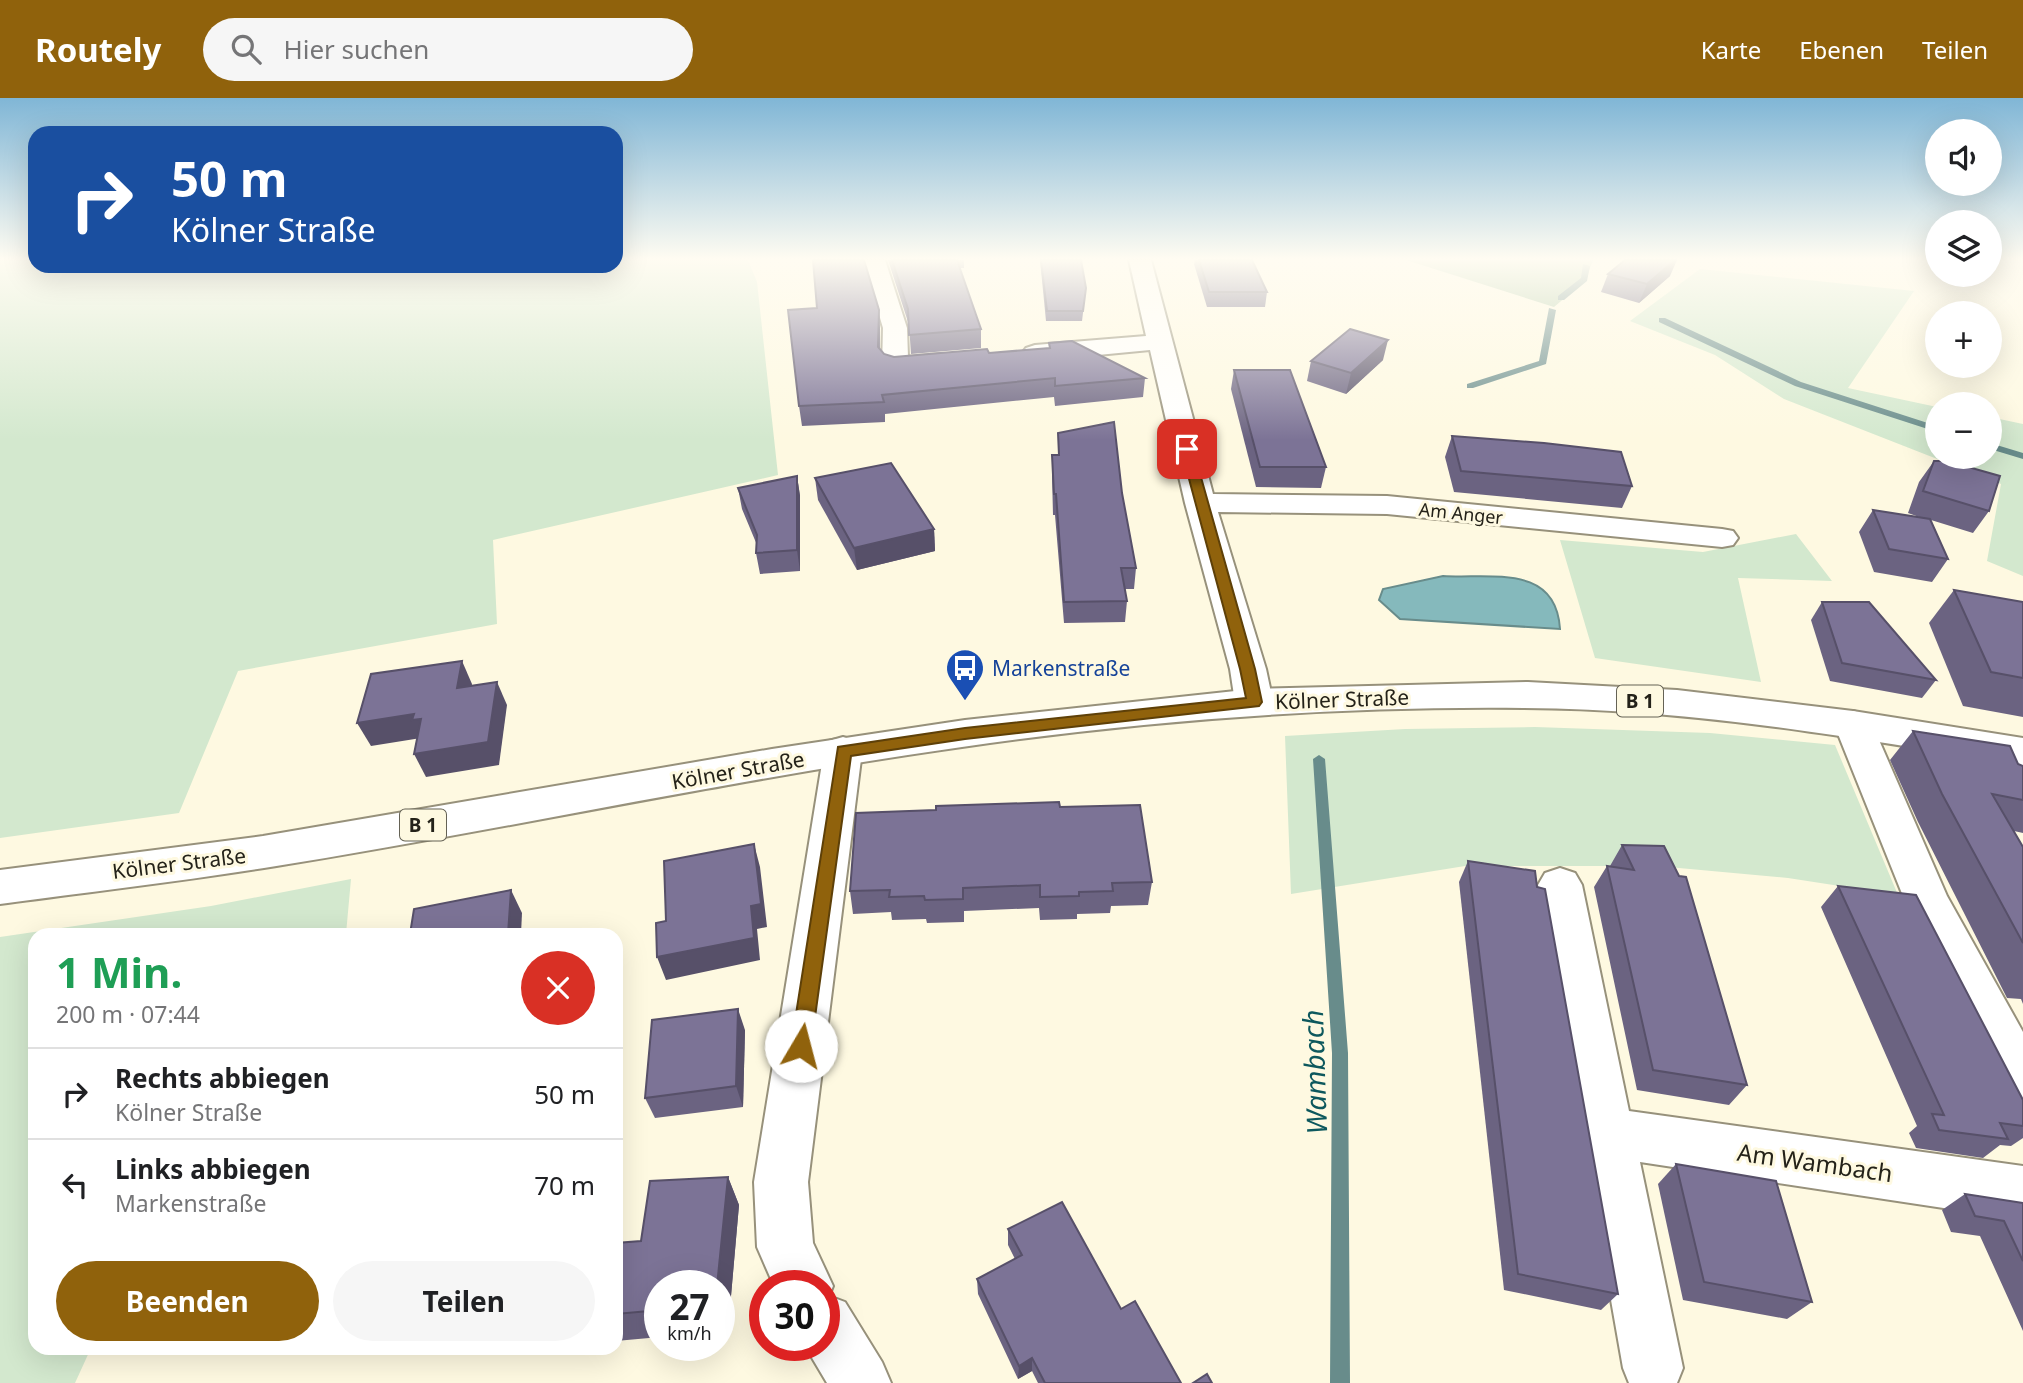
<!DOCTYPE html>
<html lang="de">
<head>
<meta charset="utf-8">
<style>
	:root { --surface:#fff; --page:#f6f6f6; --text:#202124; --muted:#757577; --line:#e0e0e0; --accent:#90620c }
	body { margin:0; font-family:"Noto Sans",sans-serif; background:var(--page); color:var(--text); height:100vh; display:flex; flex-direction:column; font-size:26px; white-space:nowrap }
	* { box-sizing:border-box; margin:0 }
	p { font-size:23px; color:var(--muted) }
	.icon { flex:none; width:38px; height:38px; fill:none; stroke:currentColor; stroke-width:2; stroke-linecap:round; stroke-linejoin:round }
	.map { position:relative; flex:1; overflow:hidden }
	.side { position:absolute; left:28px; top:830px; width:595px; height:427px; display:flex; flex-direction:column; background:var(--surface); border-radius:21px; box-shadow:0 7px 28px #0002 }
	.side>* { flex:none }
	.hud { position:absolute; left:28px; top:28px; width:595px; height:147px; border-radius:21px; box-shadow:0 7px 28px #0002; background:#1a4fa0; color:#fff; overflow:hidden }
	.controls { position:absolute; left:1925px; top:21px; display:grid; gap:14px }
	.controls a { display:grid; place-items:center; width:77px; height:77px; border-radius:50%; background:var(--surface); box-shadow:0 7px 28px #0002; font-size:35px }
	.speed { position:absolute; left:644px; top:1172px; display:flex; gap:14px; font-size:35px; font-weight:700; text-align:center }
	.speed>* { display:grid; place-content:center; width:91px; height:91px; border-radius:50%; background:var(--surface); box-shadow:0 7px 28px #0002; line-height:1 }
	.speed small { font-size:18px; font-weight:400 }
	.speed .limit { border:10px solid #d22; background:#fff; color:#111 }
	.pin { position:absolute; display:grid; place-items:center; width:60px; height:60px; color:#fff; margin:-30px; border-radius:14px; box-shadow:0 4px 10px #0006 }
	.me { position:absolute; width:77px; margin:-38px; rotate:8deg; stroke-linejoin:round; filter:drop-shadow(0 0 5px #0008) }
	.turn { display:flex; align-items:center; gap:24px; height:147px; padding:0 28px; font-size:32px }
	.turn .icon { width:91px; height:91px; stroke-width:2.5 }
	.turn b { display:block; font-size:49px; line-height:60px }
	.round { display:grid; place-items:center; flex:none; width:74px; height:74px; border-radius:37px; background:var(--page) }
	.head { display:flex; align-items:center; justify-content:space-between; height:119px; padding:0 28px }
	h1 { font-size:42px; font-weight:700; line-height:52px; color:#1e9e55 }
	.button { display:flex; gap:14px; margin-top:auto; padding:14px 28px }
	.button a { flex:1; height:80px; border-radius:42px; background:var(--accent); color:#fff; font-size:28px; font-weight:700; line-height:80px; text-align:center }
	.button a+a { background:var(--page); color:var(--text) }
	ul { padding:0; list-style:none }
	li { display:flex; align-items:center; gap:21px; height:91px; padding:0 28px; border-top:2px solid var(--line) }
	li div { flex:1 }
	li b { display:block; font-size:26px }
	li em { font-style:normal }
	header { display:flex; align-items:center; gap:42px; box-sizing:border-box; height:98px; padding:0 35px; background:var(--accent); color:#fff }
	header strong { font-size:33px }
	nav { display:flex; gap:38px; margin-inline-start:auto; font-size:24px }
	.search { width:490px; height:63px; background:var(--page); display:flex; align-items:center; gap:18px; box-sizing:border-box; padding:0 24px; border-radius:38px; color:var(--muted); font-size:26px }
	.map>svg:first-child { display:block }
	.green { fill:#d3e8ce }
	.forest { fill:#afcaa8 }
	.water { fill:#85b9bc; stroke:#688c8b; stroke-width:2 }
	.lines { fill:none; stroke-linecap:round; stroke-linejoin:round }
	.stream { fill:#688c8b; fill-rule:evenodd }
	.minor-casing { stroke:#97917b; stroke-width:4 }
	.major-casing { stroke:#97917b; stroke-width:4 }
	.minor { fill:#fff; fill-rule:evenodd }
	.major { fill:#fff; fill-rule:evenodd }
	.wall { fill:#6b6381 }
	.shaded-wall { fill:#575069 }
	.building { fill:#7c7396; stroke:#575069; stroke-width:2 }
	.route { fill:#90620c; stroke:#5e4008; stroke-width:2 }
	.labels { text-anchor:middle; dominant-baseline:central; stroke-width:6; stroke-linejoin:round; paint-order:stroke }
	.far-street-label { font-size:18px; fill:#242219; stroke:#fef9e1 }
	.shield { fill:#fef9e1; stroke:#656255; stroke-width:2 }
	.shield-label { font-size:19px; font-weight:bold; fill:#242219 }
	.transit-label { font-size:21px; fill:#164399; stroke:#fef9e1; text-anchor:start }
	.street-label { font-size:21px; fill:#242219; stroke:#fef9e1 }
	.near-street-label { font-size:24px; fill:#242219; stroke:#fef9e1 }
	.near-water-label { font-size:28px; font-style:italic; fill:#0d585d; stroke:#fef9e1 }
</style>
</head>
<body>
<header>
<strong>Routely</strong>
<div class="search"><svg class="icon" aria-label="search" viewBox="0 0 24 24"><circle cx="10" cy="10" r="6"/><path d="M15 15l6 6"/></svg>Hier suchen</div>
<nav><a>Karte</a><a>Ebenen</a><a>Teilen</a></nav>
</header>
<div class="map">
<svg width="2023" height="1285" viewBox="0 0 2023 1285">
	<rect width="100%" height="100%" fill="#fef9e1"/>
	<!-- green -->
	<g class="green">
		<path d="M0,162H35V168H616V162H748L757,184L778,377L493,442L497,526L238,573L179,715L0,740Z"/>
		<path d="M1700,171L1914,193L1848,290L1937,309V359H1990V319L2023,326V478L1987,463L2001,386L1784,301L1715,257L1630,223Z"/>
		<path d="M1796,436L1832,483L1738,480L1761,584L1595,560L1560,442L1703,454Z"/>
		<path d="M1535,629L1710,635L1835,647L1898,797L1788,780L1657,768H1465L1291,796L1285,638L1405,631Z"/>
		<path d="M351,781L346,836H35V1250H91L75,1285H0V839L211,808Z"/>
	</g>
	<!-- forest -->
	<path class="forest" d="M1406,162H1593L1585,183L1554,209Z"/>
	<!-- water -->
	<path class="water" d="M1443,478C1490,481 1556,465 1560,531L1400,521L1379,502L1383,491Z"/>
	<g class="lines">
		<!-- stream -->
		<g class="stream">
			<path d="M1583,166L1590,168L1587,183L1564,202H1558V198L1581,180Z"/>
			<path d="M1549,210L1556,212L1546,266L1473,290H1467V286L1539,263Z"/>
			<path d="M1659,220H1665L1801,284L1937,328V334L1795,288L1659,224Z"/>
			<path d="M1990,345L2023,355V361L1990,351Z"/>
			<path d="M1319,657L1325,661L1348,955L1350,1285H1330L1332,955L1313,661Z"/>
		</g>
		<defs>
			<g id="minor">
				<path d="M863,162H885L907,230L908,259L940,256L949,259L953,264L949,269L895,276L886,273L882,268L883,230Z"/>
				<path d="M1129,162H1151L1213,396L1387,398L1722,431L1733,433L1738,440L1733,447L1722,449L1387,416L1218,414L1266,571L1273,604L1267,613L1254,617L1241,613L1235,604L1230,571L1185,405L1150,252L1035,263L1026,260L1022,255L1026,250L1035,247L1146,238Z"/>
				<path d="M1853,613L1866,617L1872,626L1947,798L2023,934V1005L2005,998L1905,803L1834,626L1840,617Z"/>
				<path d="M843,639L857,643L862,653L808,1084L813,1145L833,1188L829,1198L845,1204L882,1264L891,1285H827L805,1248H824V1188H774L757,1149L754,1084L824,653L829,643Z"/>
				<path d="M1560,770L1575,775L1582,787L1629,1013L2023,1068V1122L1640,1064L1683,1270L1677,1285H1629L1623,1270L1538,787L1545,775Z"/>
			</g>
			<path id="major" d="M1528,584L1677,592L1853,613L2023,640V668C1858,640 1692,611 1524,610C1336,608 1148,622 962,649C728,682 497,733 264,770C177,784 88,794 0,806V772L263,738L772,651L965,622L1254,591Z"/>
		</defs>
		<!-- minor casing -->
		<use href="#minor" class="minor-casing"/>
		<!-- major casing -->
		<use href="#major" class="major-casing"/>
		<!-- minor -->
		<use href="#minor" class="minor"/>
		<!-- major -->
		<use href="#major" class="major"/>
	</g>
	<!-- wall -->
	<g class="wall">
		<path d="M888,162H964V170H960L981,231V250L911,256L909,227Z"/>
		<path d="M1040,162H1081L1086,190L1082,223H1046Z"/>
		<path d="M1195,162H1252L1267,194L1265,209H1207L1194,166Z"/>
		<path d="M1608,176L1670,178L1639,205L1601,194Z"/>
		<path d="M817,210L880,230V251L884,256L894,259L989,255L1049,250V245L1145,280L1143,299L1055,308L1054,299L885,316V324L802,328L799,308Z"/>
		<path d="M1383,262L1346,296L1307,283L1311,263Z"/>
		<path d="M1234,272L1326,369L1321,390L1256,389L1231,291Z"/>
		<path d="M1058,335L1122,395L1136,470L1134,491H1124L1127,503L1125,524L1064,525L1055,417H1053L1052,377V357H1058Z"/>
		<path d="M1452,338L1632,388L1622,410L1454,394L1445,359Z"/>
		<path d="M1934,363L1989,413L1973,435L1931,422L1948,461L1932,484L1874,474L1859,434L1873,412L1922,420L1908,415L1919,384Z"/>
		<path d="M797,378L800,398V473L760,476L756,455L757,447L742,411L738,390Z"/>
		<path d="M815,380L934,431L935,453L857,472L818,402Z"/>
		<path d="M1954,492L2023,504V619L1963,608L1929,525Z"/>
		<path d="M1822,504L1936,582L1922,600L1830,583L1811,522Z"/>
		<path d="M1913,633L2023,668V735L2014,733L2023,749V906L2021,901L2007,900L1918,724L1890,662Z"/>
		<path d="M1060,709L1152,784L1148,807L1111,808L1110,815L1077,816V821L1040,822L1039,810L964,813V824L927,825L926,821L892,822L891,814L853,816L850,793Z"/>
		<path d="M1622,747L1747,987L1729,1007L1637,992L1594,789L1607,768H1610Z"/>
		<path d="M1468,763L1618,1196L1601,1212L1504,1192L1459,784Z"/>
		<path d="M1838,788L2023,1002V1040L2011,1048L2000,1047L1983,1060L1916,1050L1909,1035L1917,1028L1821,809Z"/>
		<path d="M745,932L743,1009L655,1020L645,1000Z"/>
		<path d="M1676,1066L1812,1204L1787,1221L1683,1202L1658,1086Z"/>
		<path d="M728,1079L739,1107L728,1232L719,1233V1188H660V1239L616,1243V1145L641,1143Z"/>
		<path d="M1965,1096L2023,1105V1233L1980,1138L1951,1134L1942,1112Z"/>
		<path d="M1008,1131L1121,1211L1181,1285H1038L1032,1273L1018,1281L978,1196L977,1181L1015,1161L1008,1147Z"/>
	</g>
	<!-- shaded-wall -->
	<g class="shaded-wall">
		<path d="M1675,162H1677L1670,178L1639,205L1647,186Z"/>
		<path d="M879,212L880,230L879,268L878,249Z"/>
		<path d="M1388,242L1383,262L1346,296L1351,275Z"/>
		<path d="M797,378L800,398V473L797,452Z"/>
		<path d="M934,431L935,453L857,472L854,450Z"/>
		<path d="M462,563L472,586L468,613L457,590Z"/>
		<path d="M497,584L507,607L499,667L426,679L414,656Z"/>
		<path d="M414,616L421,621V640L371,648L357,625Z"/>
		<path d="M754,746L760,769L767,829L757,831L760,862L666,882L657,859L751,808Z"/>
		<path d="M511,792L522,815L521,836H508Z"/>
		<path d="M738,911L745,932L743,1009L736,988Z"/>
		<path d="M728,1079L739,1107L728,1232L719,1216V1188H717Z"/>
		<path d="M1032,1260V1273L1018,1281L1019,1268Z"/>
	</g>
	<!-- building -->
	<g class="building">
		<path d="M813,162H864L879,212L878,249L884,256L894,259L987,251L989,255L1050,250L1049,245L1072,243L1145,280L1055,288V280L882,297L884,304L799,308L788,212L817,210Z"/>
		<path d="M892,162H957L981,231L909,237L908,211Z"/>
		<path d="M1041,162H1081L1086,190L1083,213H1047Z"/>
		<path d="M1199,162H1252L1267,194H1209Z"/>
		<path d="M1625,162H1675L1647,186L1608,176Z"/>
		<path d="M1350,231L1388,242L1351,275L1311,263Z"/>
		<path d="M1234,272H1290L1326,369H1260Z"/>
		<path d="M1114,324L1122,395L1136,470H1121L1127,503L1064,504L1056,396H1054L1052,357H1059L1058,335Z"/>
		<path d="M1452,338L1544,345L1621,354L1632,388L1461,373Z"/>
		<path d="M1934,363H1947L2000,378L1989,413L1923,393Z"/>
		<path d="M891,365L934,431L854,450L815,380Z"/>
		<path d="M797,378V452L756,455L757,437L738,390Z"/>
		<path d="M1873,412L1930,421L1948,461L1889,451Z"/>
		<path d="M1954,492L2023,504V580L1991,574Z"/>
		<path d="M1822,504H1869L1936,582L1842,565Z"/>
		<path d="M462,563L457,590L497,584L488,644L414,656L421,621L412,622L414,616L357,625L371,576Z"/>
		<path d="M1913,633L2010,648L2018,666L2023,668V702L1992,696L2023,749V845L1942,696Z"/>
		<path d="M1059,704L1060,709L1140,707L1152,784L1112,785L1113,793L1079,794V798L1040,799V787L963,790V801L925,802L924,798L889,799L890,792L850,793L856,715L936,712V708Z"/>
		<path d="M754,746L761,806L751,808L754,840L657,859L656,825L666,823L664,763Z"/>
		<path d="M1622,747L1664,748L1679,778L1686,779L1747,987L1653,972L1607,768L1634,772Z"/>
		<path d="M1468,763L1535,773L1537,789L1545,791L1618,1196L1518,1176Z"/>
		<path d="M1838,788L1916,797L2023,1002V1028L2000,1025L2008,1041L1939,1032L1932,1016L1944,1017Z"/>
		<path d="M511,792L508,836H410L414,811Z"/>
		<path d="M738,911L736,988L645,1000L652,922Z"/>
		<path d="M1676,1066L1776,1083L1812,1204L1704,1184Z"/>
		<path d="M728,1079L717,1188H660V1212L616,1216V1145L641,1143L650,1083Z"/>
		<path d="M1965,1096L2023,1105V1163L2004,1123L1975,1118Z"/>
		<path d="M1062,1104L1121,1211L1135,1203L1181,1285H1045L1032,1260L1019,1268L977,1181L1022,1157L1008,1131Z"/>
		<path d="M1207,1276L1212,1285H1193Z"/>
	</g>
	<!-- sky -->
	<linearGradient id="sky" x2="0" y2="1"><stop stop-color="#80b6d6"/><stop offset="0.47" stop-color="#fffcf2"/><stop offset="1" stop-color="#fffcf2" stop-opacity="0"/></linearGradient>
	<rect width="2023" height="342" fill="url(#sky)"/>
	<!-- route -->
	<path class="route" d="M1187,348L1193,351L1255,571L1262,604L1259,608L965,641L851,658L811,948L808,955L801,957L794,955L791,948L838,649L965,630L1246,600L1240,571L1181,351Z"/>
	<!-- icons -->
	<defs>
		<symbol id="bus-pin" viewBox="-11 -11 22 30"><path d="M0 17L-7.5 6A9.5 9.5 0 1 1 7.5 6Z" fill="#1a4fb4" stroke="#fef9e1"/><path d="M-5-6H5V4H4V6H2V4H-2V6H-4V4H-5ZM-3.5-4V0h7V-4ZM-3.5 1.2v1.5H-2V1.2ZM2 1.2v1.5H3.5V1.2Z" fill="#fff"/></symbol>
	</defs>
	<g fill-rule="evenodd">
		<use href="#bus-pin" x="943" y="548" width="44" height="60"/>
	</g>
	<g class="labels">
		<!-- far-street labels -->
		<g class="far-street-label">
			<text transform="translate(1461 415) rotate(6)">Am Anger</text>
		</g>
		<!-- shield labels -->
		<g class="shield">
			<rect x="1617" y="587.5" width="46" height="31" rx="5"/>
			<rect x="400" y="711.5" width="46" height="31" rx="5"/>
		</g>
		<g class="shield-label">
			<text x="1640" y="603">B 1</text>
			<text x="423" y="727">B 1</text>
		</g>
		<!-- transit labels -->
		<g class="transit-label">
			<text x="992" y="570">Markenstraße</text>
		</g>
		<!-- street labels -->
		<g class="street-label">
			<text transform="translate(1342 601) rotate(-2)">Kölner Straße</text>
			<text transform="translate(738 672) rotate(-10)">Kölner Straße</text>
			<text transform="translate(179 765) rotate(-7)">Kölner Straße</text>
		</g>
		<!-- near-street labels -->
		<g class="near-street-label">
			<text transform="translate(1815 1064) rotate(8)">Am Wambach</text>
		</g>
		<!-- near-water labels -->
		<g class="near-water-label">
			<text transform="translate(1314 974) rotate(-92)">Wambach</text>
		</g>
	</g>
</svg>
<div class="controls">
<a><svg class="icon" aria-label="sound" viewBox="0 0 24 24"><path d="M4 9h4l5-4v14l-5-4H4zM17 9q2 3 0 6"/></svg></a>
<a><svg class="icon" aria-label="layers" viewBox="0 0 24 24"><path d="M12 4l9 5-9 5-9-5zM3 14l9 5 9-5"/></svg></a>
<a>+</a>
<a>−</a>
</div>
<div class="speed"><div>27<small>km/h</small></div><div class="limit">30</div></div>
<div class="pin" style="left:1187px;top:351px;background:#d93025"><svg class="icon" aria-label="arrive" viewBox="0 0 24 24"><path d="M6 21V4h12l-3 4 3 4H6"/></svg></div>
<svg class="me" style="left:801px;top:948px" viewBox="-20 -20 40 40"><circle r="19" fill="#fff"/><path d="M0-13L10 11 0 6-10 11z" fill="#90620c"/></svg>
<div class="hud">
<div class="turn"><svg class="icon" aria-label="right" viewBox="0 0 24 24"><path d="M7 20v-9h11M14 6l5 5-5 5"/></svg><div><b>50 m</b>Kölner Straße</div></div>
</div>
<section class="side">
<div class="head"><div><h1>1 Min.</h1><p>200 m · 07:44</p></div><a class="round" style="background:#d93025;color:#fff"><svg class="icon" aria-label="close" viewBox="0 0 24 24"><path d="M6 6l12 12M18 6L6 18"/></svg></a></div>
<ul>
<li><svg class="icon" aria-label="right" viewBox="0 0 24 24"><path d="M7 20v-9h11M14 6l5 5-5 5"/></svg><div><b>Rechts abbiegen</b><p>Kölner Straße</p></div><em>50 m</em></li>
<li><svg class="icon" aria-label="left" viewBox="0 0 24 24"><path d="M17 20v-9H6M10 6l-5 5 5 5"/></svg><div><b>Links abbiegen</b><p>Markenstraße</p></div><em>70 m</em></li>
</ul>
<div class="button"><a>Beenden</a><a>Teilen</a></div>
</section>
</div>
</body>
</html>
